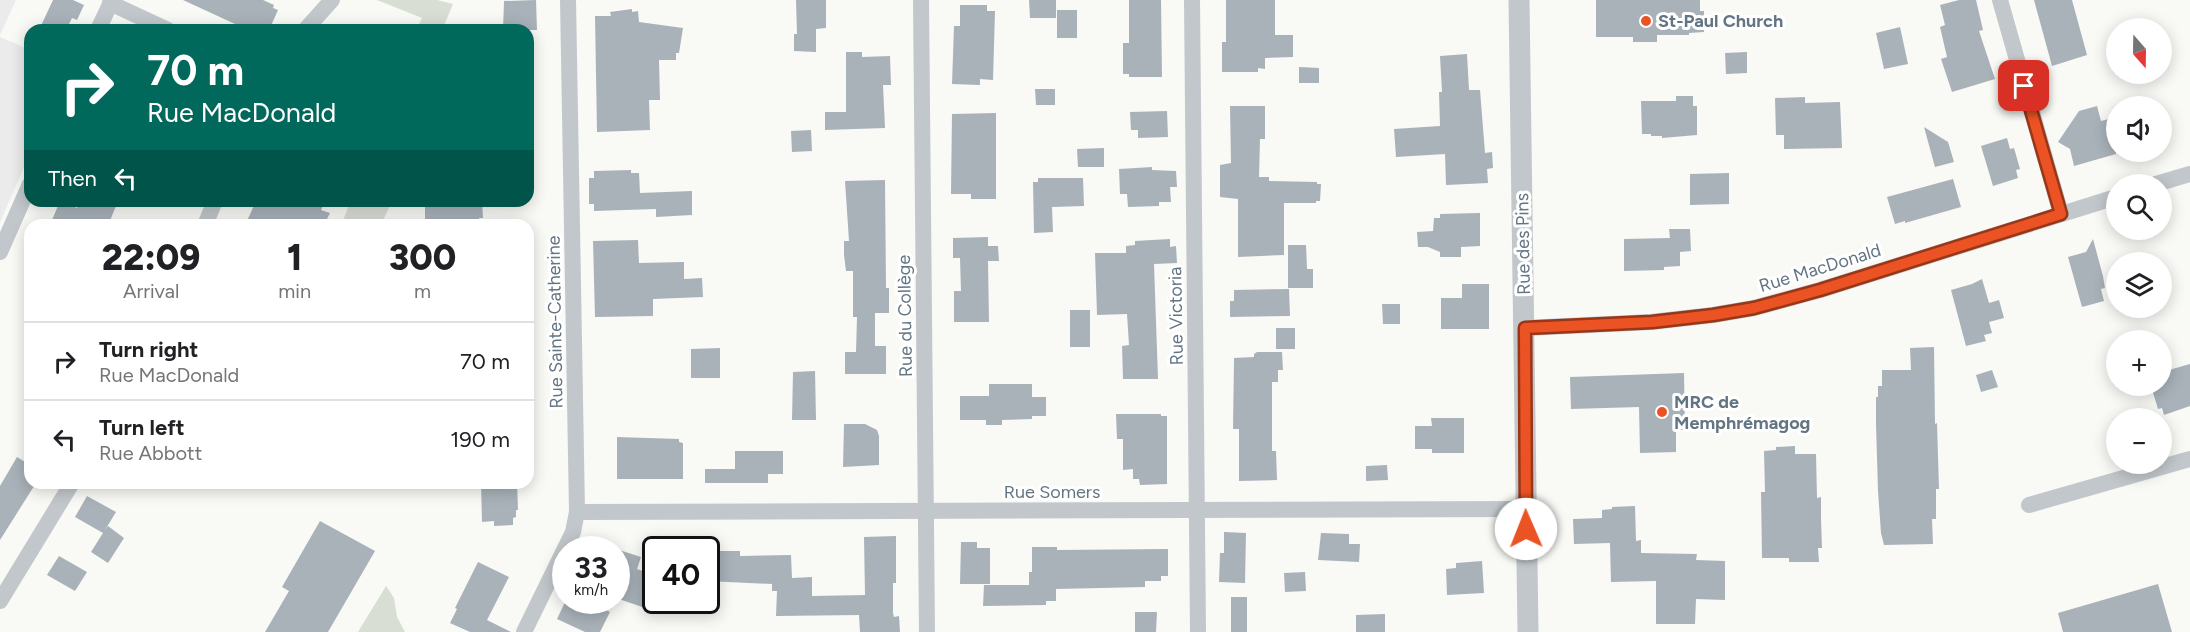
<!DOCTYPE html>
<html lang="en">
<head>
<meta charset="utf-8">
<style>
	:root { --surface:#fff; --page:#f6f6f6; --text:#202124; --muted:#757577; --line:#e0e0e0 }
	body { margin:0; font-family:Figtree,sans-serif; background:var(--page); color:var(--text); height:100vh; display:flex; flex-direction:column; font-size:22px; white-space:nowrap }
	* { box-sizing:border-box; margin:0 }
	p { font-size:20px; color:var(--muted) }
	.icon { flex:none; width:33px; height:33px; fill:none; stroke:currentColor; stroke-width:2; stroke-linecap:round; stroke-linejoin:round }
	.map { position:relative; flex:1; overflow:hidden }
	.panel { position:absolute; left:24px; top:219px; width:510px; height:270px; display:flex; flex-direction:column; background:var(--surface); border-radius:18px; box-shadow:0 3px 15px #0003 }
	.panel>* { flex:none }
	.banner { position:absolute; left:24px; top:24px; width:510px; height:183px; border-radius:18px; box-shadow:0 3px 15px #0003; background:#00695c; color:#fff; overflow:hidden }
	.needle { width:39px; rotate:160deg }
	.tools { position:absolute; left:2106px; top:18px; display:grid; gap:12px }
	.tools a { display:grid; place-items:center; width:66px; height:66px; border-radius:50%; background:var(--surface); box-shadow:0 3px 15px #0003; font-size:30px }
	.speed { position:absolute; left:552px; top:536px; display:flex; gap:12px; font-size:30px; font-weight:700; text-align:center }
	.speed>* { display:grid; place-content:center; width:78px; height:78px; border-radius:50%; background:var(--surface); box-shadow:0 3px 15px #0003; line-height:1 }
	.speed small { font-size:15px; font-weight:400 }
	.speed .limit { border:3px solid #111; border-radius:9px; background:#fff; color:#111 }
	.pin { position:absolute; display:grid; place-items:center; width:51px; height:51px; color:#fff; margin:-26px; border-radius:12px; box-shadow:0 3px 9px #0006 }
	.me { position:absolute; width:66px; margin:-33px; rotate:359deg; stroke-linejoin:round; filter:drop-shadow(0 0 4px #0008) }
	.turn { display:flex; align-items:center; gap:21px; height:126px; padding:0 24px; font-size:27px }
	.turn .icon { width:78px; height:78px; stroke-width:2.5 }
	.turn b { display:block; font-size:42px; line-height:51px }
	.then { display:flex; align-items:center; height:57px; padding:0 24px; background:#0003; gap:12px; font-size:22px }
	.eta { display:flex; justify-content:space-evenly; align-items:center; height:102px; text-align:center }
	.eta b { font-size:36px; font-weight:800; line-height:42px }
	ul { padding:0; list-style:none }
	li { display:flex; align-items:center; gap:18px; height:78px; padding:0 24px; border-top:2px solid var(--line) }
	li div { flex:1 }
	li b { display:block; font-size:22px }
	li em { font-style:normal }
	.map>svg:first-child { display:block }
	.built { fill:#eaebea }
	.green { fill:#d9ded5 }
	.building { fill:#a9b2b9 }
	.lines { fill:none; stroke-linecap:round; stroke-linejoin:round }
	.minor { stroke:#c2c7cb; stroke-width:16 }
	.tertiary { stroke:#c2c7cb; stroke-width:21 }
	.route-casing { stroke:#993617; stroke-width:15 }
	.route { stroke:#ec5324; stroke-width:10 }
	.poi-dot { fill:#ec5324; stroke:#fff; stroke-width:2 }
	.labels { text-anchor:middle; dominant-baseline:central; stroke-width:6; stroke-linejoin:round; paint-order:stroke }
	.poi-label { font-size:18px; font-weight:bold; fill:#637583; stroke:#fff; text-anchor:start }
	.street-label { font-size:18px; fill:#637583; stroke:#fff }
</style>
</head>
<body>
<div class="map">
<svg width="2190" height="632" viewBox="0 0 2190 632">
	<rect width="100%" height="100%" fill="#f9f9f6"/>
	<!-- built -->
	<g class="built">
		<path d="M0,0H16L0,35Z"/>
		<path d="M0,37L30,50V154L0,222Z"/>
	</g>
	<!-- green -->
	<g class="green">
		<path d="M377,0H437L453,4L442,30H416L422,18Z"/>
		<path d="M351,201H392L381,225H341Z"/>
		<path d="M386,586L394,598L397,617L405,632H358Z"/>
	</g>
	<!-- building -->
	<g class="building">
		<path d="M53,0H73L84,5L77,20L72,18L66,30H39Z"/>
		<path d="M183,0H263L274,5L273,8L278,10L269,30H248Z"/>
		<path d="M536,0L537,30H503L504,1Z"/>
		<path d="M796,0H826V28L816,29V52L794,51V34H797Z"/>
		<path d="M1029,0H1056V18H1030Z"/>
		<path d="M1129,0H1161L1162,77H1129V74H1123V43H1129Z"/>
		<path d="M1226,0H1275V35H1293V57L1265,58V69L1258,68V72H1222V42H1226Z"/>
		<path d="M1596,0H1700V11H1704V32L1689,33V35H1657V42H1633V37H1596Z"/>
		<path d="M1959,0H1976L1983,30L1979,31L1995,79L1952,92L1941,59L1947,57L1940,27L1945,25L1940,5Z"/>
		<path d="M2034,0H2072L2087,55L2052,66Z"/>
		<path d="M960,5H987V11H995L993,80L980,79V85L952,84L954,26H960Z"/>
		<path d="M632,9V12L638,11L639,22L683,28L679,53H676V60H659L660,100H649L650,130L597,132L595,16H611L610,12Z"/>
		<rect x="1057" y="10" width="20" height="28"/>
		<path d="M1900,27L1908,64L1884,69L1876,33Z"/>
		<path d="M846,52H862V57L890,56L891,85H883L885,128L825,130V112H846Z"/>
		<path d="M1747,52V73L1726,74L1725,53Z"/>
		<path d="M1467,54L1469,90H1480L1485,153L1492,152L1493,168L1487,169L1488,183L1446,185L1445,154L1396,157L1394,129L1440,126L1439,92H1442L1440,56Z"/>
		<path d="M1299,67L1319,68V83H1299Z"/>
		<path d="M1035,89H1055V105H1036Z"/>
		<path d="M1676,96H1693V106H1697V135L1662,138V136H1651V134H1642L1641,101H1676Z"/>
		<path d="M1805,97V103L1840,102L1842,148L1784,149V135H1776L1775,98Z"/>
		<path d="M1230,106H1265V139H1260L1259,177H1269V181L1317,182V184H1321L1320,201H1316V203H1284V255L1238,257V199L1220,197V165L1231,163Z"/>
		<path d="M2097,106L2101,121L2116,117V154L2074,166L2070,149L2058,142L2079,111Z"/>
		<path d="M1167,111L1168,137L1138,138V130H1131L1130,112Z"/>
		<path d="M996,113V199H971V194H951L952,114Z"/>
		<path d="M1924,127L1948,142L1954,162L1935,167Z"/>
		<path d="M811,130L812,151L792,152L791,131Z"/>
		<path d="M2007,138L2010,149L2014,148L2020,169L2016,170L2018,178L1993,186L1981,146Z"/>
		<path d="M1104,148V167H1078L1077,149Z"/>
		<path d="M1152,167V170L1176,171L1177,187H1170L1171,202H1159V206L1128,207L1127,194H1120L1119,169Z"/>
		<path d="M631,170V173H639L640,193L692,191V215L656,217V209L594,211V204H589V178H594V171Z"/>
		<path d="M1729,173V204L1690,205V174Z"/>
		<path d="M1038,178H1083L1084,206L1052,207L1053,232L1034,233L1033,182H1038Z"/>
		<path d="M1953,179L1961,207L1905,223V221L1895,224L1887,197Z"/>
		<path d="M885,180L886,288H889V313H875V346H886V374H845V352H856L857,317H853V271H846L844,255V241H849L845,181Z"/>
		<path d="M60,201L77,208L80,201H118L109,223L114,225H50Z"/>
		<path d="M256,201H325L321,210L330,213L324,225H256L247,221Z"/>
		<path d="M428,201H482L483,218H479V225H429V219H425V202Z"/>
		<path d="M1480,213V246L1461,247V257H1440V252L1428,247H1418L1417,232L1433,231L1434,218H1440V214Z"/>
		<path d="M1669,229H1690L1691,251L1680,252V266L1664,267V270L1624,271V239L1670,238Z"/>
		<path d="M988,237V246H998L999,261H988L989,322H954V291H961L960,258H953V238Z"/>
		<path d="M1170,239V247L1176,246L1177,263L1154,264L1158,379H1123L1122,346L1129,345L1127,314L1097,315L1095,253H1126V246L1135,245V241Z"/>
		<path d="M2093,239L2103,276L2105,288L2101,289L2104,301L2082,307L2068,257L2086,252Z"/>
		<path d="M638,240L639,263L684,262V279L702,278L703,297L653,299V316L595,317L593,241Z"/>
		<path d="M1288,245H1306L1307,269H1313V288H1288Z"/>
		<path d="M1982,279L1989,303L1999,300L2004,318L1989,322L1992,333L1984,335L1986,341L1966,346L1951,290L1972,284Z"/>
		<path d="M1462,284H1489V329H1441V298H1462Z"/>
		<path d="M1289,289L1290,316L1230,317V301H1234V290Z"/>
		<path d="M1382,304H1400V324H1383Z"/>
		<rect x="1070" y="310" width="20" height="37"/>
		<rect x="1276" y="328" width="19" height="21"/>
		<path d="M1934,347L1935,424L1937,423L1939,489H1936V519H1932L1933,544L1884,545L1881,533L1878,491L1876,424V397H1878V386H1882V370H1911L1910,348Z"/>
		<path d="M720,348V378H691V349Z"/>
		<path d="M1257,352H1282L1283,370H1278V382H1272V451H1276L1277,480L1239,481V429H1233L1234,360V358L1254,357V354Z"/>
		<path d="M2190,364V406L2164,415L2162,408L2158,409L2151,386H2162V372Z"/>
		<path d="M1992,370L1998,387L1981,392L1976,375Z"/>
		<path d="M815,371L816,420H792L793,372Z"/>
		<path d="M1684,373L1685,430H1676V452L1640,453L1639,407L1571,409L1570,377Z"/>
		<path d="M989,384H1032V397H1046V416H1032V419L1002,420V425H986V420H960V396H989Z"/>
		<path d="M1116,414H1161V416H1167V484L1140,485L1139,479H1133V469L1123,470V439H1117Z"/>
		<path d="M1431,418H1464V453H1432V449H1415V426H1432Z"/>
		<path d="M844,424H865L877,430L879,436V465L843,467Z"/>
		<path d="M617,437L679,439V442L683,443V479H617Z"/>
		<path d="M1795,446V454H1816L1817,498L1821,497V519L1822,548H1818L1819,562H1789V558H1762L1761,492H1765L1764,451L1776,450V447Z"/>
		<path d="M735,451H783V474H768V483H705V469H735Z"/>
		<path d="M17,457L30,465V483H36L0,540V486Z"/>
		<path d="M1387,465L1388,480L1366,481V466Z"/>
		<path d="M481,483H517L518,510H516V517L513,518V525L494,526V521L482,522Z"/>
		<path d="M87,496L116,512L105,530L108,526L124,538L108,563L91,552L103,533L75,517Z"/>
		<path d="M1635,506L1636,541L1641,540V553L1697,554L1696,560L1725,561V600L1696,599L1695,624H1656V581L1611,582L1610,543L1574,544L1573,519L1602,518V510L1612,509V507Z"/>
		<path d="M320,521L375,551L328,632H265L289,591L282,587Z"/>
		<path d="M1224,532L1246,533L1245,583L1219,582L1220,553H1224Z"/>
		<path d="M1321,533L1349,534V544H1360L1359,562L1318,560Z"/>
		<path d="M896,536V583H893V613L894,617L899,616L900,632H860L859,615L776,616L777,591H772V584L707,581V551H740V556L791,555L792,578L812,577V596L865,595L864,537Z"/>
		<path d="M961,542H977V548H990V584H960Z"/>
		<path d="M1032,547H1057V550L1168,549V576H1161V581H1145V587L1056,589V601H1046V605L983,606L984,585H1029V572H1032Z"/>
		<path d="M616,549L641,557L637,569L656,576V607L649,606L648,609L616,598Z"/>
		<path d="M59,556L87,572L75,591L47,575Z"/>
		<path d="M1482,561L1484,593L1447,595L1446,569L1456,568V563Z"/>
		<path d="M478,562L509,577L487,620L511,632H470L450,623L457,609L455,608Z"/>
		<path d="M1305,572L1306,591L1285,592L1284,573Z"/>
		<path d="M2158,584L2172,632H2063L2058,613Z"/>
		<rect x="1231" y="597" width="16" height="35"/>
		<path d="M566,600H587L610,612L600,632H585L557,619Z"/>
		<path d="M1135,612H1157L1156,632H1135Z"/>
		<path d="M1385,614V632H1356V615Z"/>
	</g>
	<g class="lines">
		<!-- minor -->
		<g class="minor">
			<path d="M921,0L927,632"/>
			<path d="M1192,0L1198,632"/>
			<path d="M2000,0L2061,214"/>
			<path d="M110,3L168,30"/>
			<path d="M98,30L112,0"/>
			<path d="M305,30L332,0"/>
			<path d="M2156,184L2190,174"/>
			<path d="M205,225L215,201"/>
			<path d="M0,252L30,184"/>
			<path d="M1525,328L1651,322L1713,315L1754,308L1820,290L2116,197"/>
			<path d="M2029,505L2190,459"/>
			<path d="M577,512L1526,509"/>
			<path d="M0,601L72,483"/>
			<path d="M524,632L573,532L577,512L568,0"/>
		</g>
		<!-- tertiary -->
		<path class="tertiary" d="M1519,0L1528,632"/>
	</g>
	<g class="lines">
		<defs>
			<path id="route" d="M1526,529L1525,328L1652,322L1713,315L1754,308L1820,290L2061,214L2024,86"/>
		</defs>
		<!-- route casing -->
		<use href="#route" class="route-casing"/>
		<!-- route -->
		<use href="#route" class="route"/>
	</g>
	<!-- markers -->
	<g class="poi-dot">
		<circle cx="1646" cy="21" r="6"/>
		<circle cx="1662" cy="412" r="6"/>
	</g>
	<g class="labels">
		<!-- poi labels -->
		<g class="poi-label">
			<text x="1658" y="21">St-Paul Church</text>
			<text x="1674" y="402">MRC de<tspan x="1674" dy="21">Memphrémagog</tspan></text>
		</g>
		<!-- street labels -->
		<g class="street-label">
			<text transform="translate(1523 244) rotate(-91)">Rue des Pins</text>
			<text transform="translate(1820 268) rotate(-17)">Rue MacDonald</text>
			<text transform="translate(905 316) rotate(-91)">Rue du Collège</text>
			<text transform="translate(1176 316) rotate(-91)">Rue Victoria</text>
			<text transform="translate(555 322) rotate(-91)">Rue Sainte-Catherine</text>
			<text x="1052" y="492">Rue Somers</text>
		</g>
	</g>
</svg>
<div class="tools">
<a><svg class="needle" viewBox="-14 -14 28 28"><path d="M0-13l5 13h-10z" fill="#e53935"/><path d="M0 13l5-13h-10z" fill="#757577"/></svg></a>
<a><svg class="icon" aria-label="sound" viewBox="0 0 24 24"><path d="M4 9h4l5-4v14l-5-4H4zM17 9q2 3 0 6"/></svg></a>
<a><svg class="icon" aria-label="search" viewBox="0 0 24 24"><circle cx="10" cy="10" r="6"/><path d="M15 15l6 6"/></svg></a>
<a><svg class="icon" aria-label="layers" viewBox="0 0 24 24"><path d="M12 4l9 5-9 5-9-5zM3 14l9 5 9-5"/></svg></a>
<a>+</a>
<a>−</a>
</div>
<div class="speed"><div>33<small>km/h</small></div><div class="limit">40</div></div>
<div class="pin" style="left:2024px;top:86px;background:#d93025"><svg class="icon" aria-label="arrive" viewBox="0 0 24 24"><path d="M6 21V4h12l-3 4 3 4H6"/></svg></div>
<svg class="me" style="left:1526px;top:529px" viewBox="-20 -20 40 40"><circle r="19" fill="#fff"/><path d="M0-13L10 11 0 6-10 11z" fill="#ec5324"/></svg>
<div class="banner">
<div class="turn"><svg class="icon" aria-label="right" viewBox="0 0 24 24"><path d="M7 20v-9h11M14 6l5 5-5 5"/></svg><div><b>70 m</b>Rue MacDonald</div></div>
<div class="then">Then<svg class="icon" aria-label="left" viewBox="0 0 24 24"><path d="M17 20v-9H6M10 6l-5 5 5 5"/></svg></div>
</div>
<section class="panel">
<div class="eta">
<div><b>22:09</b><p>Arrival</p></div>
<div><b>1</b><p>min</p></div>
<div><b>300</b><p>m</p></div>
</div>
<ul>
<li><svg class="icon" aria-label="right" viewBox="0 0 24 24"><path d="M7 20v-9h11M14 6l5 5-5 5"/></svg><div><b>Turn right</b><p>Rue MacDonald</p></div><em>70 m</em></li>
<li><svg class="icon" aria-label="left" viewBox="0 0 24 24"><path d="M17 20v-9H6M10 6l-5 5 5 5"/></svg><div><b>Turn left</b><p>Rue Abbott</p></div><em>190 m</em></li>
</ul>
</section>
</div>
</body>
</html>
